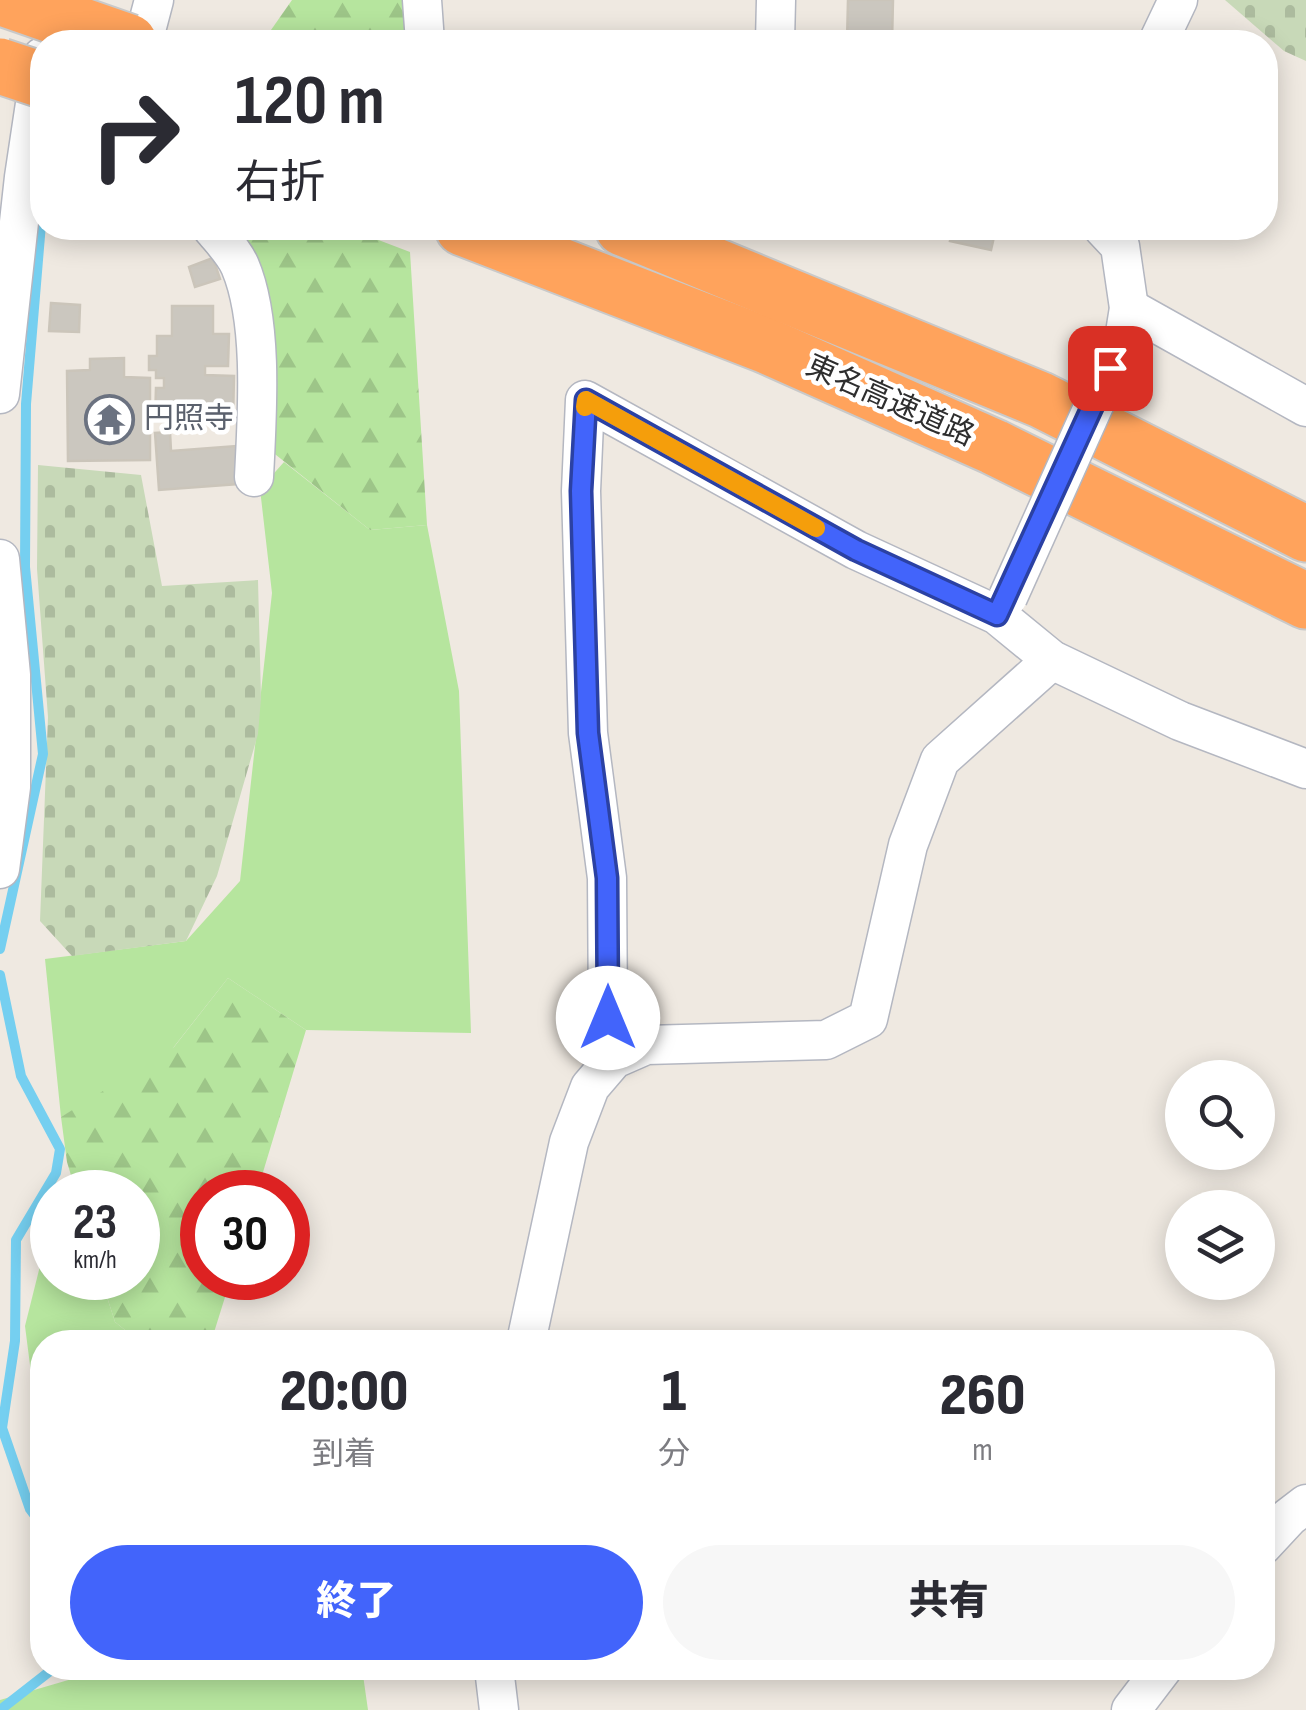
<!DOCTYPE html>
<html lang="ja">
<head>
<meta charset="utf-8">
<style>
	:root { --surface:#fff; --page:#f7f7f7; --text:#2b2b33; --muted:#7c7c81; --accent:#4264fb }
	body { margin:0; font-family:"Sofia Sans Condensed","Noto Sans JP",sans-serif; background:var(--page); color:var(--text); height:100vh; display:flex; flex-direction:column; font-size:38px; white-space:nowrap }
	* { box-sizing:border-box; margin:0 }
	p { font-size:32px; color:var(--muted) }
	.icon { flex:none; width:55px; height:55px; fill:none; stroke:currentColor; stroke-width:2; stroke-linecap:round; stroke-linejoin:round }
	.map { position:relative; flex:1; overflow:hidden }
	.side { position:absolute; left:30px; top:1330px; width:1245px; height:350px; display:flex; flex-direction:column; background:var(--surface); border-radius:40px; box-shadow:0 5px 25px #0003 }
	.side>* { flex:none }
	.hud { position:absolute; left:30px; top:30px; width:1248px; height:210px; border-radius:40px; box-shadow:0 5px 25px #0003; background:#fff; color:var(--text); overflow:hidden }
	.tools { position:absolute; left:1165px; top:1060px; display:grid; gap:20px }
	.tools a { display:grid; place-items:center; width:110px; height:110px; border-radius:50%; background:var(--surface); box-shadow:0 5px 25px #0003; font-size:50px }
	.speed { position:absolute; left:30px; top:1170px; display:flex; gap:20px; font-size:50px; font-weight:700; text-align:center }
	.speed>* { display:grid; place-content:center; width:130px; height:130px; border-radius:50%; background:var(--surface); box-shadow:0 5px 25px #0003; line-height:1 }
	.speed small { font-size:25px; font-weight:400 }
	.speed .limit { border:15px solid #d22; background:#fff; color:#111 }
	.pin { position:absolute; display:grid; place-items:center; width:85px; height:85px; color:#fff; margin:-42px; border-radius:20px; box-shadow:0 5px 15px #0006 }
	.me { position:absolute; width:110px; margin:-55px; rotate:0deg; stroke-linejoin:round; filter:drop-shadow(0 0 8px #0008) }
	.turn { display:flex; align-items:center; gap:35px; height:210px; padding:0 40px; font-size:45px }
	.turn .icon { width:130px; height:130px; stroke-width:2.5 }
	.turn b { display:block; font-size:70px; line-height:85px }
	.eta { display:flex; justify-content:space-evenly; align-items:center; height:170px; text-align:center }
	.eta b { font-size:60px; font-weight:800; line-height:70px }
	.primary-button { display:flex; gap:20px; margin-top:auto; padding:20px 40px }
	.primary-button a { flex:1; height:115px; border-radius:60px; background:var(--accent); color:#fff; font-size:40px; font-weight:800; line-height:115px; text-align:center }
	.primary-button a+a { background:var(--page); color:var(--text) }
	.map>svg:first-child { display:block }
	.grass { fill:#b6e59e }
	.forest { fill:url(#forest-firs) }
	.cemetery { fill:url(#cemetery-stones) }
	.lines { fill:none; stroke-linecap:round; stroke-linejoin:round }
	.stream { stroke:#75cff0; stroke-width:10 }
	.building { fill:#cbc7bf; stroke:#cbc5ba; stroke-width:2.5 }
	.minor-casing { stroke:#b4b7c1; stroke-width:41 }
	.highway-casing { stroke:#c9c9c9; stroke-width:59 }
	.minor { stroke:#fff; stroke-width:38 }
	.highway { stroke:#ffa35c; stroke-width:55 }
	.minor-bridge-casing { stroke:#b4b7c1; stroke-width:41; stroke-linecap:butt }
	.highway-bridge-casing { stroke:#c9c9c9; stroke-width:59; stroke-linecap:butt }
	.minor-bridge { stroke:#fff; stroke-width:38 }
	.highway-bridge { stroke:#ffa35c; stroke-width:55 }
	.route-casing { stroke:#2b41a3; stroke-width:25 }
	.route { stroke:#4264fb; stroke-width:18 }
	.slow { stroke:#f59e0b; stroke-width:18 }
	.labels { text-anchor:middle; dominant-baseline:central; stroke-width:9; stroke-linejoin:round; paint-order:stroke }
	.street-label { font-size:30px; fill:#2e2e2e; stroke:#fff }
	.worship-label { font-size:30px; fill:#5b616d; stroke:#fff; text-anchor:start }
</style>
</head>
<body>
<div class="map">
<svg width="1306" height="1710" viewBox="0 0 1306 1710">
	<defs>
		<pattern id="forest-firs" width="22" height="20" patternUnits="userSpaceOnUse" patternTransform="scale(2.5)"><rect width="22" height="20" fill="#b6e59e"/><path d="M5 1l3.5 6h-7zM16 11l3.5 6h-7z" fill="#9dc588"/></pattern>
		<pattern id="cemetery-stones" width="16" height="16" patternUnits="userSpaceOnUse" patternTransform="scale(2.5)"><rect width="16" height="16" fill="#c8d9b8"/><path d="M2 7V4a2 2 0 0 1 4 0v3zM10 15v-3a2 2 0 0 1 4 0v3z" fill="#acbb9e"/></pattern>
	</defs>
	<rect width="100%" height="100%" fill="#efe9e1"/>
	<!-- grass -->
	<g class="grass">
		<path d="M284,462L370,530L427,525L459,691L471,1033L306,1030L228,978L162,1062L61,1117L45,959L186,941L240,881L272,593L260,489Z"/>
		<path d="M52,1218V1278H101L115,1322L140,1342H42V1459L25,1326Z"/>
		<path d="M83,1668H362L368,1710H0V1700L82,1676Z"/>
	</g>
	<!-- forest -->
	<g class="forest">
		<path d="M292,0H413L412,42H298L271,30Z"/>
		<path d="M224,228H347L410,252L427,525L370,530L256,439Z"/>
		<path d="M228,978L306,1030L257,1192H202V1278H231L211,1342H140L115,1322L101,1278H138V1192H76L67,1162L61,1117L174,1047Z"/>
	</g>
	<!-- cemetery -->
	<g class="cemetery">
		<path d="M1225,0H1306V61L1284,51Z"/>
		<path d="M38,465L141,475L162,586L258,580L261,698L258,734L217,876L186,941L72,956L40,921L48,717L37,569Z"/>
	</g>
	<g class="lines">
		<!-- stream -->
		<g class="stream">
			<path d="M0,949L43,754L25,567L26,404L42,212"/>
			<path d="M0,975L21,1076L60,1149L56,1173L16,1240L15,1341L2,1428L30,1509L42,1525"/>
			<path d="M0,1710L54,1668"/>
		</g>
	</g>
	<!-- building -->
	<g class="building">
		<path d="M848,0H893L892,42H847Z"/>
		<path d="M953,228H996L991,250L950,241Z"/>
		<path d="M213,258L220,279L195,287L189,267Z"/>
		<path d="M51,303L80,305L79,332L49,331Z"/>
		<path d="M172,306H213V334H229L228,366H205V375L234,376L233,422L155,421L156,388H164V378H156V370H149V356H157V336H172Z"/>
		<path d="M124,358V377L150,378V460L68,461L67,371L90,370V359Z"/>
		<path d="M170,432L171,451L236,446L238,484L159,490L155,433Z"/>
	</g>
	<g class="lines">
		<defs>
			<g id="minor">
				<path d="M422,0L425,42"/>
				<path d="M143,42L154,0"/>
				<path d="M775,42L776,0"/>
				<path d="M1158,42L1178,0"/>
				<path d="M212,228C221,239 234,252 240,266C264,322 257,416 254,477"/>
				<path d="M1103,228L1120,246L1129,308L1125,333"/>
				<path d="M1129,308L1306,407"/>
				<path d="M0,394L24,177L42,57"/>
				<path d="M0,559L11,675V787L0,869"/>
				<path d="M608,1018L607,878L588,733L581,491L585,400L856,550L997,615L1052,660L1180,721L1306,769"/>
				<path d="M526,1342L569,1142L590,1087L614,1059L646,1045L826,1040L868,1019L908,845L940,760L1052,660"/>
				<path d="M1262,1546L1289,1517L1306,1504"/>
				<path d="M494,1668L499,1710"/>
				<path d="M1131,1710L1163,1668"/>
			</g>
			<g id="highway">
				<path d="M463,228L765,345L994,447L1306,601"/>
				<path d="M623,228L1041,400L1306,534"/>
			</g>
		</defs>
		<!-- minor casing -->
		<use href="#minor" class="minor-casing"/>
		<!-- highway casing -->
		<use href="#highway" class="highway-casing"/>
		<!-- minor -->
		<use href="#minor" class="minor"/>
		<!-- highway -->
		<use href="#highway" class="highway"/>
		<defs>
			<path id="minor-bridge" d="M1008,597L1125,336"/>
			<g id="highway-bridge">
				<path d="M8,0L129,42"/>
				<path d="M0,66L42,80"/>
			</g>
		</defs>
		<!-- minor-bridge casing -->
		<use href="#minor-bridge" class="minor-bridge-casing"/>
		<!-- highway-bridge casing -->
		<use href="#highway-bridge" class="highway-bridge-casing"/>
		<!-- minor-bridge -->
		<use href="#minor-bridge" class="minor-bridge"/>
		<!-- highway-bridge -->
		<use href="#highway-bridge" class="highway-bridge"/>
	</g>
	<g class="lines">
		<defs>
			<path id="route" d="M608,1018L607,878L588,733L581,491L586,400L856,550L997,615L1110,368"/>
		</defs>
		<!-- route casing -->
		<use href="#route" class="route-casing"/>
		<!-- route -->
		<use href="#route" class="route"/>
		<!-- slow -->
		<path class="slow" d="M585,407L586,400L816,528"/>
	</g>
	<!-- icons -->
	<defs>
		<symbol id="temple-ring" viewBox="-11 -11 22 22"><circle r="9.5" fill="#fff" stroke="#6b7280" stroke-width="1.5"/><path d="M0-6L5-2H3V0L6.5 2.5H4V6H1.5V3h-3V6H-4V2.5H-6.5L-3 0V-2H-5Z" fill="#6b7280"/></symbol>
	</defs>
	<g fill-rule="evenodd">
		<use href="#temple-ring" x="82" y="392" width="55" height="55"/>
	</g>
	<g class="labels">
		<!-- street labels -->
		<g class="street-label">
			<text transform="translate(890 401) rotate(24)">東名高速道路</text>
		</g>
		<!-- worship labels -->
		<g class="worship-label">
			<text x="144" y="419">円照寺</text>
		</g>
	</g>
</svg>
<div class="tools">
<a><svg class="icon" aria-label="search" viewBox="0 0 24 24"><circle cx="10" cy="10" r="6"/><path d="M15 15l6 6"/></svg></a>
<a><svg class="icon" aria-label="layers" viewBox="0 0 24 24"><path d="M12 4l9 5-9 5-9-5zM3 14l9 5 9-5"/></svg></a>
</div>
<div class="speed"><div>23<small>km/h</small></div><div class="limit">30</div></div>
<div class="pin" style="left:1110px;top:368px;background:#d93025"><svg class="icon" aria-label="arrive" viewBox="0 0 24 24"><path d="M6 21V4h12l-3 4 3 4H6"/></svg></div>
<svg class="me" style="left:608px;top:1018px" viewBox="-20 -20 40 40"><circle r="19" fill="#fff"/><path d="M0-13L10 11 0 6-10 11z" fill="#4264fb"/></svg>
<div class="hud">
<div class="turn"><svg class="icon" aria-label="right" viewBox="0 0 24 24"><path d="M7 20v-9h11M14 6l5 5-5 5"/></svg><div><b>120 m</b>右折</div></div>
</div>
<section class="side">
<div class="eta">
<div><b>20:00</b><p>到着</p></div>
<div><b>1</b><p>分</p></div>
<div><b>260</b><p>m</p></div>
</div>
<div class="primary-button"><a>終了</a><a>共有</a></div>
</section>
</div>
</body>
</html>
